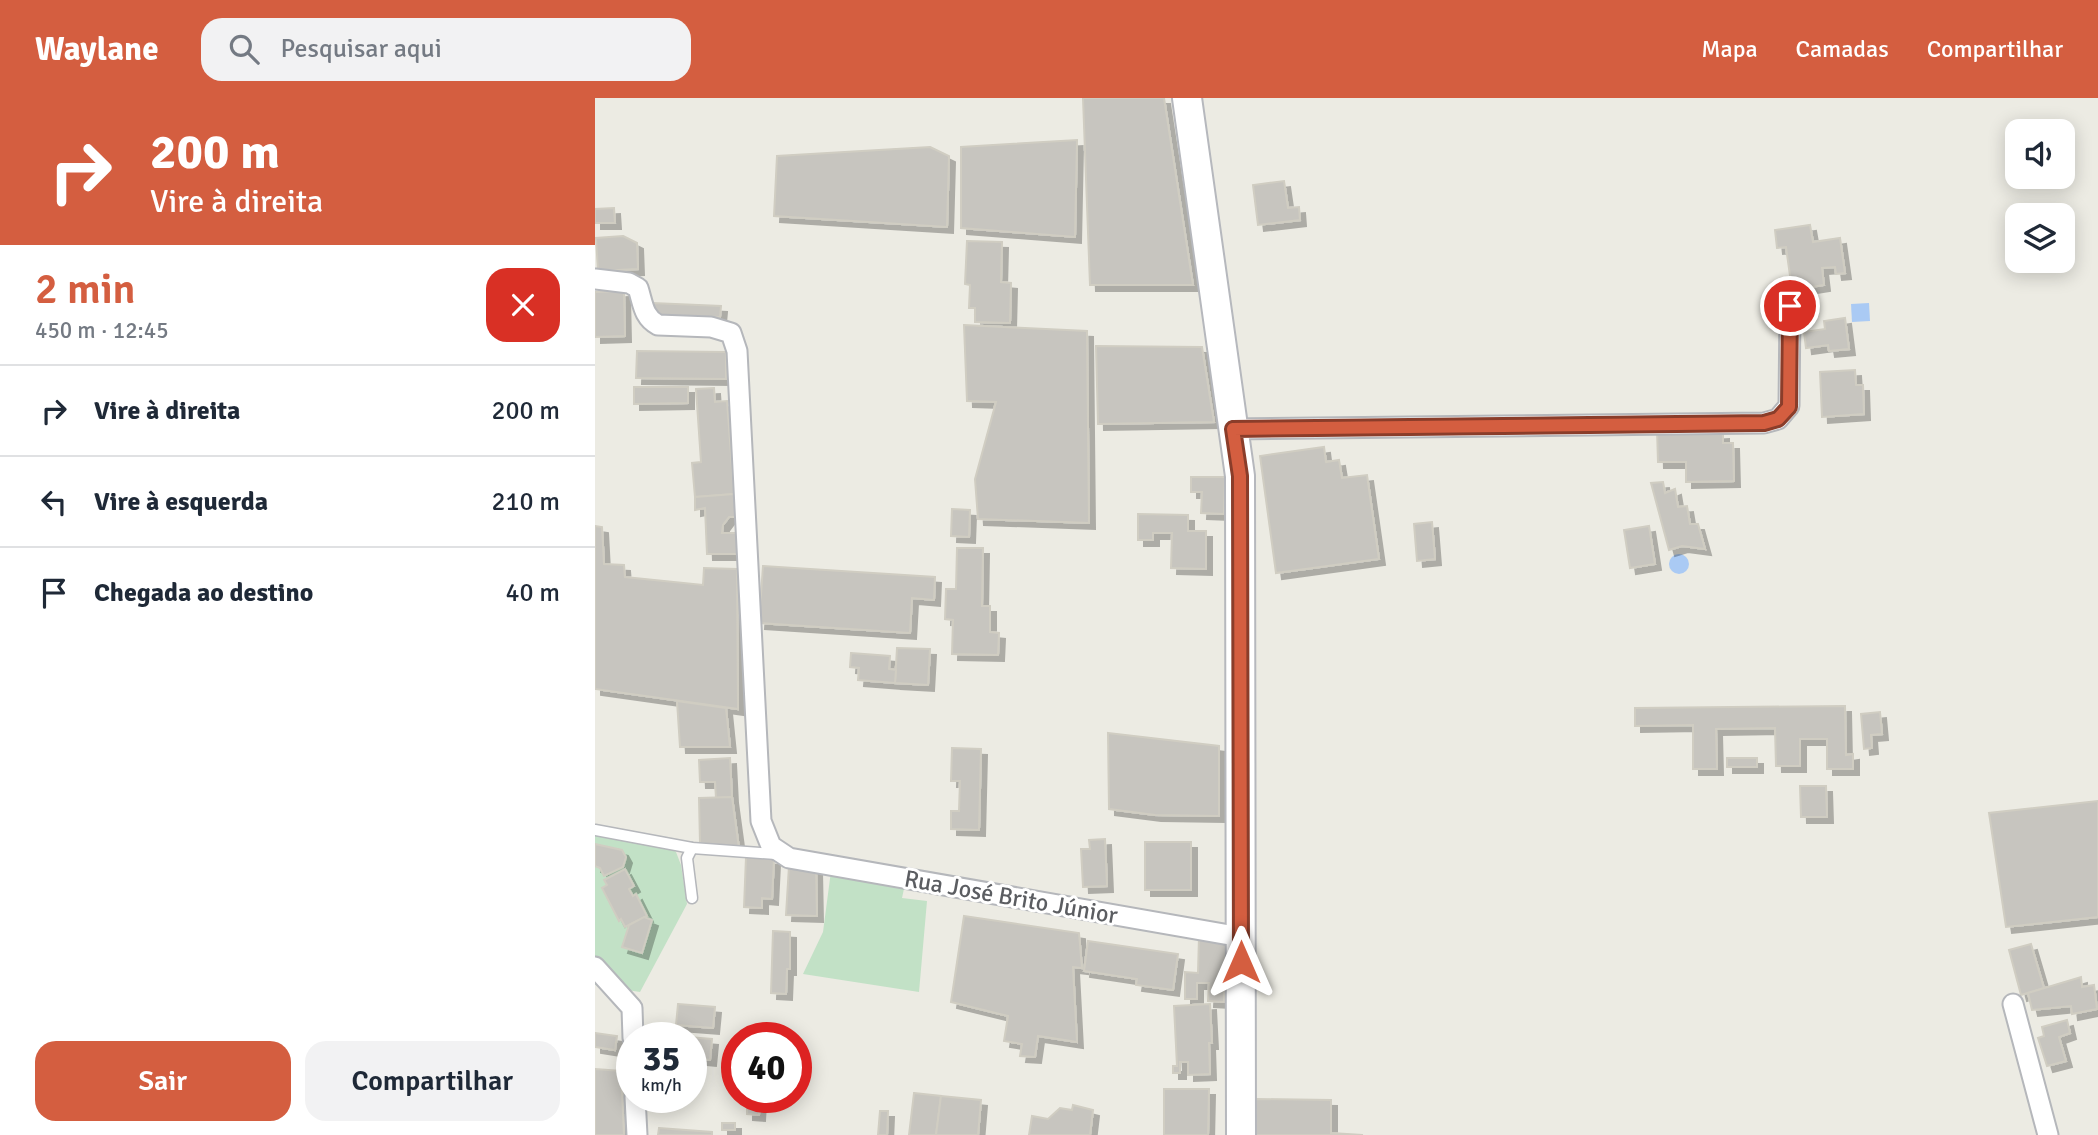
<!DOCTYPE html>
<html lang="pt">
<head>
<meta charset="utf-8">
<style>
	:root { --surface:#fff; --page:#f2f2f3; --text:#1f2937; --muted:#747a83; --line:#e0e1e3; --accent:#d45e40 }
	body { margin:0; font-family:Signika,sans-serif; background:var(--page); color:var(--text); height:100vh; display:flex; flex-direction:column; font-size:26px; white-space:nowrap }
	* { box-sizing:border-box; margin:0 }
	p { font-size:23px; color:var(--muted) }
	.icon { flex:none; width:38px; height:38px; fill:none; stroke:currentColor; stroke-width:2; stroke-linecap:round; stroke-linejoin:round }
	.map { position:relative; flex:1; overflow:hidden }
	.drawer { display:flex; flex-direction:column; background:var(--surface); width:595px }
	.drawer>* { flex:none }
	.hud { background:#d45e40; color:#fff; overflow:hidden }
	.tools { position:absolute; left:1410px; top:21px; display:grid; gap:14px }
	.tools a { display:grid; place-items:center; width:70px; height:70px; border-radius:14px; background:var(--surface); box-shadow:0 4px 18px #0003; font-size:35px }
	.speed { position:absolute; left:21px; top:924px; display:flex; gap:14px; font-size:35px; font-weight:700; text-align:center }
	.speed>* { display:grid; place-content:center; width:91px; height:91px; border-radius:50%; background:var(--surface); box-shadow:0 4px 18px #0003; line-height:1 }
	.speed small { font-size:18px; font-weight:400 }
	.speed .limit { border:10px solid #d22; background:#fff; color:#111 }
	.pin { position:absolute; display:grid; place-items:center; width:60px; height:60px; color:#fff; margin:-30px; border:4px solid #fff; border-radius:50%; box-shadow:0 2px 7px #0007 }
	.me { position:absolute; width:77px; margin:-38px; rotate:0deg; stroke-linejoin:round; filter:drop-shadow(0 0 5px #0008) }
	.turn { display:flex; align-items:center; gap:24px; height:147px; padding:0 35px; font-size:32px }
	.turn .icon { width:91px; height:91px; stroke-width:2.5 }
	.turn b { display:block; font-size:49px; line-height:60px }
	.round { display:grid; place-items:center; flex:none; width:74px; height:74px; border-radius:21px; background:var(--page) }
	.overview { display:flex; align-items:center; justify-content:space-between; height:119px; padding:0 35px }
	h1 { font-size:42px; font-weight:600; line-height:52px; color:var(--accent) }
	.action { display:flex; gap:14px; margin-top:auto; padding:14px 35px }
	.action a { flex:1; height:80px; border-radius:21px; background:var(--accent); color:#fff; font-size:28px; font-weight:600; line-height:80px; text-align:center }
	.action a+a { background:var(--page); color:var(--text) }
	ul { padding:0; list-style:none }
	li { display:flex; align-items:center; gap:21px; height:91px; padding:0 35px; border-top:2px solid var(--line) }
	li div { flex:1 }
	li b { display:block; font-size:26px }
	li em { font-style:normal }
	header { display:flex; align-items:center; gap:42px; box-sizing:border-box; height:98px; padding:0 35px; background:var(--accent); color:#fff }
	header strong { font-size:33px }
	nav { display:flex; gap:38px; margin-inline-start:auto; font-size:24px }
	.search { width:490px; height:63px; background:var(--page); display:flex; align-items:center; gap:18px; box-sizing:border-box; padding:0 24px; border-radius:21px; color:var(--muted); font-size:26px }
	main { display:flex; flex:1; min-height:0 }
	.map>svg:first-child { display:block }
	.green { fill:#c2e1c6 }
	.water { fill:#aacaf4 }
	.building { fill:#c7c5bf; stroke:#d0cdc2; stroke-width:2; filter:url(#shadow) }
	.lines { fill:none; stroke-linecap:round; stroke-linejoin:round }
	.lane-casing { stroke:#b5b7bb; stroke-width:13 }
	.street-casing { stroke:#b5b7bb; stroke-width:23 }
	.secondary-casing { stroke:#b6b8bd; stroke-width:32 }
	.lane { stroke:#fff; stroke-width:10 }
	.street { stroke:#fff; stroke-width:19 }
	.secondary { stroke:#fff; stroke-width:28 }
	.route-casing { stroke:#8a3d2a; stroke-width:18 }
	.route { stroke:#d45e40; stroke-width:12 }
	.labels { text-anchor:middle; dominant-baseline:central; stroke-width:6; stroke-linejoin:round; paint-order:stroke }
	.street-label { font-size:24px; fill:#5b5d61; stroke:#fff }
</style>
</head>
<body>
<header>
<strong>Waylane</strong>
<div class="search"><svg class="icon" aria-label="search" viewBox="0 0 24 24"><circle cx="10" cy="10" r="6"/><path d="M15 15l6 6"/></svg>Pesquisar aqui</div>
<nav><a>Mapa</a><a>Camadas</a><a>Compartilhar</a></nav>
</header>
<main>
<section class="drawer">
<div class="hud">
<div class="turn"><svg class="icon" aria-label="right" viewBox="0 0 24 24"><path d="M7 20v-9h11M14 6l5 5-5 5"/></svg><div><b>200 m</b>Vire à direita</div></div>
</div>
<div class="overview"><div><h1>2 min</h1><p>450 m · 12:45</p></div><a class="round" style="background:#d93025;color:#fff"><svg class="icon" aria-label="close" viewBox="0 0 24 24"><path d="M6 6l12 12M18 6L6 18"/></svg></a></div>
<ul>
<li><svg class="icon" aria-label="right" viewBox="0 0 24 24"><path d="M7 20v-9h11M14 6l5 5-5 5"/></svg><div><b>Vire à direita</b></div><em>200 m</em></li>
<li><svg class="icon" aria-label="left" viewBox="0 0 24 24"><path d="M17 20v-9H6M10 6l-5 5 5 5"/></svg><div><b>Vire à esquerda</b></div><em>210 m</em></li>
<li><svg class="icon" aria-label="arrive" viewBox="0 0 24 24"><path d="M6 21V4h12l-3 4 3 4H6"/></svg><div><b>Chegada ao destino</b></div><em>40 m</em></li>
</ul>
<div class="action"><a>Sair</a><a>Compartilhar</a></div>
</section>
<div class="map">
<svg width="1503" height="1037" viewBox="0 0 1503 1037">
	<defs>
		<filter id="shadow"><feDropShadow dx="6" dy="6" stdDeviation="0" flood-color="#0004"/></filter>
	</defs>
	<rect width="100%" height="100%" fill="#ecebe3"/>
	<!-- green -->
	<g class="green">
		<path d="M0,732L64,744L81,754L86,767L92,806L45,894L0,887Z"/>
		<path d="M236,773L310,786L307,800L332,803L324,894L208,876L228,834Z"/>
	</g>
	<!-- water -->
	<g class="water">
		<path d="M1274,205L1275,223L1257,224L1256,206Z"/>
		<circle cx="1084" cy="466" r="10"/>
	</g>
	<!-- building -->
	<g class="building">
		<path d="M488,0H569L598,187H495Z"/>
		<path d="M482,42L480,139L366,130V49Z"/>
		<path d="M335,49L354,58L352,129L179,118L182,58Z"/>
		<path d="M689,83L693,110L704,109L705,122L663,127L658,87Z"/>
		<path d="M19,110L20,125H0V111Z"/>
		<path d="M1215,127L1218,144L1245,140L1250,175L1241,176L1240,169L1227,170L1229,187L1197,192L1191,149L1182,150L1180,132Z"/>
		<path d="M28,138L42,145L43,171L3,173L1,140Z"/>
		<path d="M372,143L407,144L406,184L416,185L415,225L380,224V210H374L375,187L370,186Z"/>
		<path d="M29,193L30,238L0,239V194Z"/>
		<path d="M57,205L126,208L125,219L59,217Z"/>
		<path d="M1250,220L1254,251L1234,253L1233,247L1211,250L1209,234L1230,231L1229,223Z"/>
		<path d="M369,227L492,233L494,425L383,421L380,381L401,304L372,303Z"/>
		<path d="M501,248L607,249L619,324L503,326Z"/>
		<path d="M42,253L131,254V281L41,280Z"/>
		<path d="M1260,272L1261,287H1268L1269,316L1227,319L1225,274Z"/>
		<path d="M39,289H93V305L39,306Z"/>
		<path d="M119,290L120,304L132,303L139,396L100,399L97,365L106,364L101,291Z"/>
		<path d="M1111,330V336L1128,335V345H1138L1139,383L1091,384V364H1063L1062,331Z"/>
		<path d="M729,349L731,364L744,362L747,380L772,377L784,461L681,475L665,358Z"/>
		<path d="M596,379H630L629,416L606,415L607,394H596Z"/>
		<path d="M1068,384L1070,395L1080,391L1083,409L1092,408L1095,426H1103L1110,451L1087,448L1074,452L1056,385Z"/>
		<path d="M139,396L142,419H134L128,427L127,435H143L142,456H112L110,410L100,412V399Z"/>
		<path d="M357,411L375,412L374,439L356,438Z"/>
		<path d="M543,416L593,417V433H611V471L576,470L577,435H558V442H543Z"/>
		<path d="M837,424L840,461L822,463L819,426Z"/>
		<path d="M0,428L7,429L9,466L29,467L30,479L108,487L109,470L142,471L143,611L0,591Z"/>
		<path d="M1054,428L1060,466L1035,470L1029,432Z"/>
		<path d="M362,450H388L387,508H395V534L404,535L403,557L357,556L358,522L350,521L351,491H361Z"/>
		<path d="M168,468L340,479L339,502L317,500L315,535L164,525Z"/>
		<path d="M302,550L335,551L333,587L300,585Z"/>
		<path d="M256,555L295,558L294,571L301,572L300,585L263,582L264,570L255,569Z"/>
		<path d="M82,603L131,610L135,649H85Z"/>
		<path d="M1250,608L1251,657L1258,656V671H1232V641H1205V668H1181L1180,630L1121,631L1122,671H1098V627L1040,628V610Z"/>
		<path d="M1285,614L1287,636L1276,637L1277,650L1269,651L1266,616Z"/>
		<path d="M513,635L624,648V718L560,717L514,711Z"/>
		<path d="M357,650L386,651L384,732L356,731V713H364L365,683H356Z"/>
		<path d="M135,660L137,699L121,700L120,684H105L104,662Z"/>
		<rect x="1132" y="660" width="30" height="9"/>
		<path d="M1205,688H1231L1232,719H1206Z"/>
		<path d="M137,699L144,750L105,745L104,700Z"/>
		<path d="M1503,703V819L1411,829L1394,715Z"/>
		<path d="M510,741L512,788L488,789L486,751H495L494,742Z"/>
		<rect x="550" y="744" width="46" height="48"/>
		<path d="M0,746L27,752L31,759L28,769L9,778L5,770L0,768Z"/>
		<path d="M151,759L179,761L177,801L167,800V810L149,809Z"/>
		<path d="M194,768H221L222,818L191,817Z"/>
		<path d="M30,771L39,788L34,791L38,798L41,796L52,818L30,829L26,821L24,823L7,790L12,787L9,782Z"/>
		<path d="M369,818L484,835L487,870L478,869L482,944L443,938L440,959L425,958L427,946L409,943L413,918L356,904Z"/>
		<path d="M49,819L57,822L47,855L27,849L34,827Z"/>
		<path d="M178,833L195,834V871H192L191,896L176,895Z"/>
		<path d="M604,838L631,839L629,904L613,903L614,885H602V901H590V874L603,875Z"/>
		<path d="M493,843L583,856L578,892L541,887L542,881L489,873Z"/>
		<path d="M1436,846L1449,890L1426,897L1414,852Z"/>
		<path d="M1486,879L1487,889L1499,887L1502,911L1477,916L1476,908L1437,912L1433,895Z"/>
		<path d="M83,906L120,909L118,930L81,927Z"/>
		<path d="M615,906L617,945H614L615,976L593,977V964H585V975H578V968H582L579,908Z"/>
		<path d="M1472,922L1475,935L1464,939L1471,963L1452,968L1443,940L1449,938L1447,929Z"/>
		<path d="M0,935L22,938L20,952L0,949Z"/>
		<path d="M80,938L117,941L115,962L96,960V940Z"/>
		<path d="M0,971L26,973L29,1037H0Z"/>
		<path d="M569,991H614L613,1037H569Z"/>
		<path d="M319,995L346,998L341,1037H314Z"/>
		<path d="M346,998L386,1002L383,1037H341Z"/>
		<path d="M152,999H165L164,1017L152,1016Z"/>
		<path d="M660,1001L736,1002V1035L768,1037H659Z"/>
		<path d="M478,1007L498,1012L495,1037H434L437,1018L453,1021L465,1010L477,1012Z"/>
		<path d="M285,1013H293L292,1037H283Z"/>
		<rect x="127" y="1025" width="13" height="7"/>
		<path d="M64,1030L117,1034V1037H63Z"/>
	</g>
	<g class="lines">
		<defs>
			<g id="lane">
				<path d="M0,732L97,750L181,756"/>
				<path d="M97,800L92,760L97,750"/>
			</g>
			<g id="street">
				<path d="M0,181L34,185L43,190C48,205 48,219 63,227L116,229L136,235L142,253L166,723L176,748L194,760L646,839"/>
				<path d="M638,331L1169,325L1183,321L1194,308L1195,208"/>
				<path d="M0,869L37,910L38,940"/>
				<path d="M1418,906L1453,1037"/>
				<path d="M40,999L42,1037"/>
			</g>
			<path id="secondary" d="M592,0L645,378L646,1037"/>
		</defs>
		<!-- lane casing -->
		<use href="#lane" class="lane-casing"/>
		<!-- street casing -->
		<use href="#street" class="street-casing"/>
		<!-- secondary casing -->
		<use href="#secondary" class="secondary-casing"/>
		<!-- lane -->
		<use href="#lane" class="lane"/>
		<!-- street -->
		<use href="#street" class="street"/>
		<!-- secondary -->
		<use href="#secondary" class="secondary"/>
	</g>
	<g class="lines">
		<defs>
			<path id="route" d="M646,864L645,378L638,331L1169,325L1183,321L1194,309L1195,208"/>
		</defs>
		<!-- route casing -->
		<use href="#route" class="route-casing"/>
		<!-- route -->
		<use href="#route" class="route"/>
	</g>
	<g class="labels">
		<!-- street labels -->
		<g class="street-label">
			<text transform="translate(416 799) rotate(10)">Rua José Brito Júnior</text>
		</g>
	</g>
</svg>
<div class="tools">
<a><svg class="icon" aria-label="sound" viewBox="0 0 24 24"><path d="M4 9h4l5-4v14l-5-4H4zM17 9q2 3 0 6"/></svg></a>
<a><svg class="icon" aria-label="layers" viewBox="0 0 24 24"><path d="M12 4l9 5-9 5-9-5zM3 14l9 5 9-5"/></svg></a>
</div>
<div class="speed"><div>35<small>km/h</small></div><div class="limit">40</div></div>
<div class="pin" style="left:1195px;top:208px;background:#d93025"><svg class="icon" aria-label="arrive" viewBox="0 0 24 24"><path d="M6 21V4h12l-3 4 3 4H6"/></svg></div>
<svg class="me" style="left:646px;top:864px" viewBox="-20 -20 40 40"><path d="M0-17L14 15 0 8-14 15z" fill="#d45e40" stroke="#fff" stroke-width="4"/></svg>
</div>
</main>
</body>
</html>
